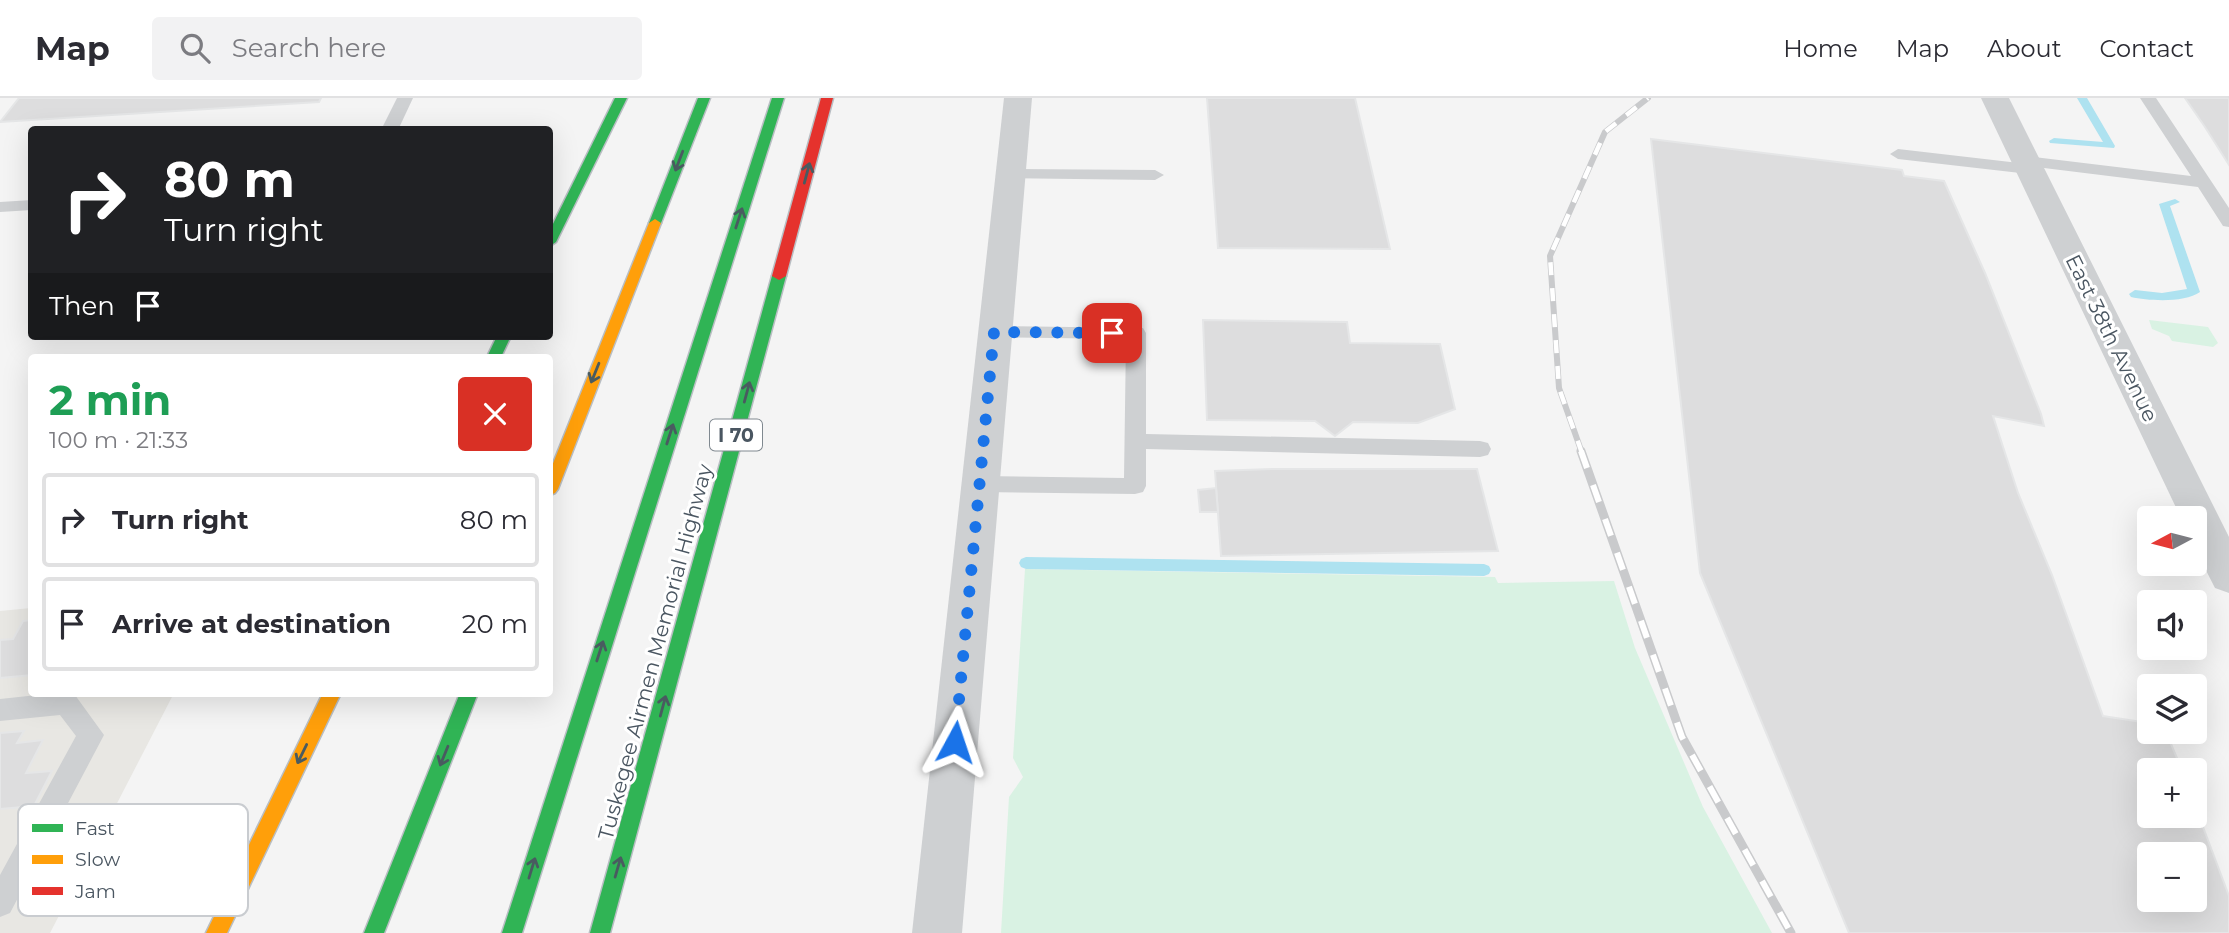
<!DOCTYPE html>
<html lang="en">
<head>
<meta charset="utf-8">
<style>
	:root { --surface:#fff; --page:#f2f2f3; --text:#2b2b33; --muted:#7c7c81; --line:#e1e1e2 }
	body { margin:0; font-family:Montserrat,sans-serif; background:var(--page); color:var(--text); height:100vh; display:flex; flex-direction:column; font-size:26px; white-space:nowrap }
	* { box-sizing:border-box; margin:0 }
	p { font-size:23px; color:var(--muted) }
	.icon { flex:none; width:38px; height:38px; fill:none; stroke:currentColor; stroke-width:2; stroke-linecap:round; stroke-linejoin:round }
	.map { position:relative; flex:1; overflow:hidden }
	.details { position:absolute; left:28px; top:256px; width:525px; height:343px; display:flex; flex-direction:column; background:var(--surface); border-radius:7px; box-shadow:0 7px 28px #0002 }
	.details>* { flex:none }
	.top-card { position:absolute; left:28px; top:28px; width:525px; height:214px; border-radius:7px; box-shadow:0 7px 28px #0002; background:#202124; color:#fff; overflow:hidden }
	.needle { width:46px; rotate:263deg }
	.tools { position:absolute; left:2137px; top:408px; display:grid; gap:14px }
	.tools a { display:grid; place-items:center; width:70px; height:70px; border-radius:7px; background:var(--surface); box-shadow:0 7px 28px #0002; font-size:35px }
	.pin { position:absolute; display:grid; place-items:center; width:60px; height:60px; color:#fff; margin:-30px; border-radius:14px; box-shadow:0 4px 10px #0006 }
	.me { position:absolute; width:77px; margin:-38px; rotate:5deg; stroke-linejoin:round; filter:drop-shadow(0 0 5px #0008) }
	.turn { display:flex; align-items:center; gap:24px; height:147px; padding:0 21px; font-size:32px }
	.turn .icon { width:91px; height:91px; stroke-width:2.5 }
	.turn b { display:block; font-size:49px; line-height:60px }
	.then { display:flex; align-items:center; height:66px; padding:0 21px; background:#0003; gap:14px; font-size:26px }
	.round { display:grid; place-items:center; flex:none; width:74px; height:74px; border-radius:7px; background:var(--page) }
	.headline { display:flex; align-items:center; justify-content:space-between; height:119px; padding:0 21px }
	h1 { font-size:42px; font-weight:700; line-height:52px; color:#1e9e55 }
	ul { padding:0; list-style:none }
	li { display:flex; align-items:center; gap:21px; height:94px; margin:0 14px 10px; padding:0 7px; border:4px solid var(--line); border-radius:7px }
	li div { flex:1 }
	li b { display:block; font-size:26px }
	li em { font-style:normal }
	header { display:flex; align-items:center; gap:42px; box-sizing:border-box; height:98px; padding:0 35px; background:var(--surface); border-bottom:2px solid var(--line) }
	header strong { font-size:33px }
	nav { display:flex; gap:38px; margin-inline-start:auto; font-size:24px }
	.search { width:490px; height:63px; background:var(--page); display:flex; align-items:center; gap:18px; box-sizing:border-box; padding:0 24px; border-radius:7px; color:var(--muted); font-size:26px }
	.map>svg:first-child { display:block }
	.commercial { fill:#e8e7e3 }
	.green { fill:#d9f2e3 }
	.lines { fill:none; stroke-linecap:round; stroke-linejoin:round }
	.stream { fill:#aee2f0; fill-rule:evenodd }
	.building { fill:#ddddde; stroke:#e5e6e7; stroke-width:2; fill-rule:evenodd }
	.fast-casing { stroke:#b9bec3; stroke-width:3 }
	.slow-casing { stroke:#b9bec3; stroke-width:3 }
	.jam-casing { stroke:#b9bec3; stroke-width:3 }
	.lane { fill:#ced0d2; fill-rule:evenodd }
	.street { fill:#ced0d2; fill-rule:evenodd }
	.fast { fill:#30b455; fill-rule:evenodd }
	.slow { fill:#ff9f0a; fill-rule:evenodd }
	.jam { fill:#e5322d; fill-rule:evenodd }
	.rail-far1-casing { stroke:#c9cacc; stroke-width:6 }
	.rail-casing { stroke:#c9cacc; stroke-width:9 }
	.rail-far1 { stroke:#fff; stroke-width:4.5; stroke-dasharray:13; stroke-linecap:butt }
	.rail { stroke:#fff; stroke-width:6; stroke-dasharray:18; stroke-linecap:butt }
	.oneway { stroke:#495b60 }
	.route { stroke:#1a73e8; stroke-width:12; stroke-dasharray:0 21.6 }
	.labels { text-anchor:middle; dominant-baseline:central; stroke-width:6; stroke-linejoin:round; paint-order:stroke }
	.shield { fill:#fff; stroke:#808990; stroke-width:2 }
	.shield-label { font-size:19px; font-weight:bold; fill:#4a5661 }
	.street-label { font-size:21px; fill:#4a5661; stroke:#fff }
	.key { fill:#fff; stroke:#c9ccd0; stroke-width:2 }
	.key-label { font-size:19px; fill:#4a5661 }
</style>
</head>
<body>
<header>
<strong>Map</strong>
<div class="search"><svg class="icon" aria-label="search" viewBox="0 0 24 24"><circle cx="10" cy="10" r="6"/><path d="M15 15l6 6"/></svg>Search here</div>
<nav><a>Home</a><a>Map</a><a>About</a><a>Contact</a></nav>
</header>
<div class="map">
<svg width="2229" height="835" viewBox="0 0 2229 835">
	<rect width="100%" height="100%" fill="#f4f4f4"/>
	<!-- commercial -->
	<path class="commercial" d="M31,510L32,595H174L50,835H0V513Z"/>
	<!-- green -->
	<g class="green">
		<path d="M2149,222L2208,229L2218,245L2213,249L2172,243L2169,238L2152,231Z"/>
		<path d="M1025,471L1495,479L1498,485L1614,483L1635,550L1703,709L1772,835H1001L1009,699L1023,679L1013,660Z"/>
	</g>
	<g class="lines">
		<!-- stream -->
		<g class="stream">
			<path d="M2077,0H2087L2115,48L2114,50L2050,45L2049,43L2054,40L2103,44Z"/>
			<path d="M2175,101L2180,104L2170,108L2200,194C2185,205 2149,203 2131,199L2129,196L2135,192L2162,195L2187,191L2159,106Z"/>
			<path d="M1026,459L1484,466L1489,468L1491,472L1489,476L1484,478L1026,471L1021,469L1019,465L1021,461Z"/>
		</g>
	</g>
	<!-- building -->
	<g class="building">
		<path d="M19,0H321L319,4L0,24Z"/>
		<path d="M1207,0H1355L1390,151L1218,150Z"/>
		<path d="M2185,0H2229V67L2205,29Z"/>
		<path d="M1651,41L1902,72L1904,78L1944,83L1985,175L2041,316L2044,328L1993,318L2018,395L2052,477L2103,618L2149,625V634H2166L2182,672H2149V718H2194V705L2229,798V835H1849L1700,475ZM2149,756H2194V802H2149Z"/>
		<path d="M1203,222L1347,224L1350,245L1440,246L1455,311L1418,325L1353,324L1335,338L1315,323L1207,322Z"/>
		<path d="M1272,371H1477L1498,453L1221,458L1215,373Z"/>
		<path d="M1216,390L1218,414H1200L1198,392Z"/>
		<path d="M32,522V577L0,580V542L13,541L23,523Z"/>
		<path d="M24,633L17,645L43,642L26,675L52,673L34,708L0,711V635Z"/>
	</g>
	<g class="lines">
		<defs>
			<g id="fast">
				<path d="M615,0H627L556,144L550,148V132Z"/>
				<path d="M698,0H710L661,125L655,129L651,128L649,125Z"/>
				<path d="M772,0H784L522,835H502Z"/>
				<path d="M779,174L786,178L610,835H590L772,178Z"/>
				<path d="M497,238H511L501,259H487Z"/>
				<path d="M460,595H478L384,835H364Z"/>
			</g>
			<g id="slow">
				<path d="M655,121L661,125L558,391L555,395L550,397V373L649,125Z"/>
				<path d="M323,595H341L227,835H206Z"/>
			</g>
			<path id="jam" d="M821,0H833L786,178L779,182L772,178Z"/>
		</defs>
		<!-- fast casing -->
		<use href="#fast" class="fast-casing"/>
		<!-- slow casing -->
		<use href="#slow" class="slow-casing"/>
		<!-- jam casing -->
		<use href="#jam" class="jam-casing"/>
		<!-- lane -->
		<g class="lane">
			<path d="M397,0H413L398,32H381Z"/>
			<path d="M2140,0H2156L2229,110V129L2223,128L2198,89L2036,69L2035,75L2029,76L1898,61L1890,56L1898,51L2019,65L2020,59L2026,58L2191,78Z"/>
			<path d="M1011,71L1155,72L1164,77L1155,82L1005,80L1002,76Z"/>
			<path d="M32,102V112L0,114V104Z"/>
			<path d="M994,228L1143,230L1146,235V336L1480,343L1488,345L1491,351L1488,357L1480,359L1146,351V388L1143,394L1135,396L980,394L972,392L969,386L972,380L980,378L1124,380L1126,241L987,239L984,234L987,229Z"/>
			<path d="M56,595L75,597L104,637L10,815L0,819V777L76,638L60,617L0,623V601Z"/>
		</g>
		<!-- street -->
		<g class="street">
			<path d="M1004,0H1032L962,835H912Z"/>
			<path d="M1981,0H2009L2229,439V495L2215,490L2194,449V420H2181Z"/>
		</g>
		<!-- fast -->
		<use href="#fast" class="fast"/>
		<!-- slow -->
		<use href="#slow" class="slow"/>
		<!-- jam -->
		<use href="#jam" class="jam"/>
		<defs>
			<path id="rail-far1" d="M1582,355L1559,290L1550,158L1605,34L1648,0"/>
			<path id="rail" d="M1581,353L1682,639L1791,835"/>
		</defs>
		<!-- rail-far1 casing -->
		<use href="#rail-far1" class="rail-far1-casing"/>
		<!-- rail casing -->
		<use href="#rail" class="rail-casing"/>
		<!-- rail-far1 -->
		<use href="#rail-far1" class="rail-far1"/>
		<!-- rail -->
		<use href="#rail" class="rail"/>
	</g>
	<!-- one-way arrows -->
	<defs><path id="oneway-shaft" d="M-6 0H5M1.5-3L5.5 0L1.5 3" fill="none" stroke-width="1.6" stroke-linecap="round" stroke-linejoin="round" transform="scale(1.75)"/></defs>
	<g class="oneway">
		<use href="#oneway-shaft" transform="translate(679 63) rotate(111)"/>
		<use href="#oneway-shaft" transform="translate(807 75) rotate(-75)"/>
		<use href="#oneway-shaft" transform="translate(739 120) rotate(-72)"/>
		<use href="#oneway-shaft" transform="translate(595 275) rotate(112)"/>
		<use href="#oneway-shaft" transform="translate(747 294) rotate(-75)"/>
		<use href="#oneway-shaft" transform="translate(670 336) rotate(-72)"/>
		<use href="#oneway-shaft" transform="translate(600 553) rotate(-72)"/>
		<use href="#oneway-shaft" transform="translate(663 608) rotate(-75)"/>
		<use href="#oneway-shaft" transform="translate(302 656) rotate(116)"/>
		<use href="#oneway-shaft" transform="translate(444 658) rotate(112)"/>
		<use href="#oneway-shaft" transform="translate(618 769) rotate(-74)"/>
		<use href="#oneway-shaft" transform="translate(532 770) rotate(-73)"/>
	</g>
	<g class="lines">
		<!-- route -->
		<path class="route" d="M955,644L994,234L1112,235"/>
	</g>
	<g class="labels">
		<!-- shield labels -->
		<rect class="shield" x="710" y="321.5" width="52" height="31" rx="5"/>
		<g class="shield-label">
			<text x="736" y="337">I 70</text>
		</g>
		<!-- street labels -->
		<g class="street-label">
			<text transform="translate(2112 240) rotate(64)">East 38th Avenue</text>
			<text transform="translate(655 554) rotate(-75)">Tuskegee Airmen Memorial Highway</text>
		</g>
	</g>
	<!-- legend -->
	<rect x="18" y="706" width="230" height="112" rx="10" class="key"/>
	<rect x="32" y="726" width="31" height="8" fill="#30b455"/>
	<rect x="32" y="757" width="31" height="9" fill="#ff9f0a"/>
	<rect x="32" y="789" width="31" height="8" fill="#e5322d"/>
	<g class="key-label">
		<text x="75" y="737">Fast</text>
		<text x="75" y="768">Slow</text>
		<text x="75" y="800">Jam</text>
	</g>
</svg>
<div class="tools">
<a><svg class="needle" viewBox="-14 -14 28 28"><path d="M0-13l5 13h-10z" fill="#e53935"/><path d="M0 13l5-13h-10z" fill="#7c7c81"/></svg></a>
<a><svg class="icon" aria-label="sound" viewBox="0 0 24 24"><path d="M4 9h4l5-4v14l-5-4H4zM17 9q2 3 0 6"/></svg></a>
<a><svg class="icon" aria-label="layers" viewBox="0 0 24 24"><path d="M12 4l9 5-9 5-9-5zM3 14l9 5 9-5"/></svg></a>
<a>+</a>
<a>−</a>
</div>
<div class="pin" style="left:1112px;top:235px;background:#d93025"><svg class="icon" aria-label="arrive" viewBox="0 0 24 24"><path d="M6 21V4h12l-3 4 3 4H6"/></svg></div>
<svg class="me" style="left:955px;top:644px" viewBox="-20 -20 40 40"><path d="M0-17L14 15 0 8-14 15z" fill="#1a73e8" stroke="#fff" stroke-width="4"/></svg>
<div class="top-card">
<div class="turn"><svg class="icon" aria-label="right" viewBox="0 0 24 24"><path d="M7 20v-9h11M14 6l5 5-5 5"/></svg><div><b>80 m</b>Turn right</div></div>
<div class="then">Then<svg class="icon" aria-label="arrive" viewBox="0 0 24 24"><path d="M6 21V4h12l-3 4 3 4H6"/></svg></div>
</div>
<section class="details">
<div class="headline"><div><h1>2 min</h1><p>100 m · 21:33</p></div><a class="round" style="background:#d93025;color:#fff"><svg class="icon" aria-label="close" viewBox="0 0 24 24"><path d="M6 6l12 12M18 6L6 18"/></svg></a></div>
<ul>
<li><svg class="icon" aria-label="right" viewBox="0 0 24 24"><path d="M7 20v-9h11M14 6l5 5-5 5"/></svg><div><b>Turn right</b></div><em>80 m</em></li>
<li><svg class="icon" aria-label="arrive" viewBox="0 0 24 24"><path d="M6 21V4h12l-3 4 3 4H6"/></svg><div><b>Arrive at destination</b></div><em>20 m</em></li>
</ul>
</section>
</div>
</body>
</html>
